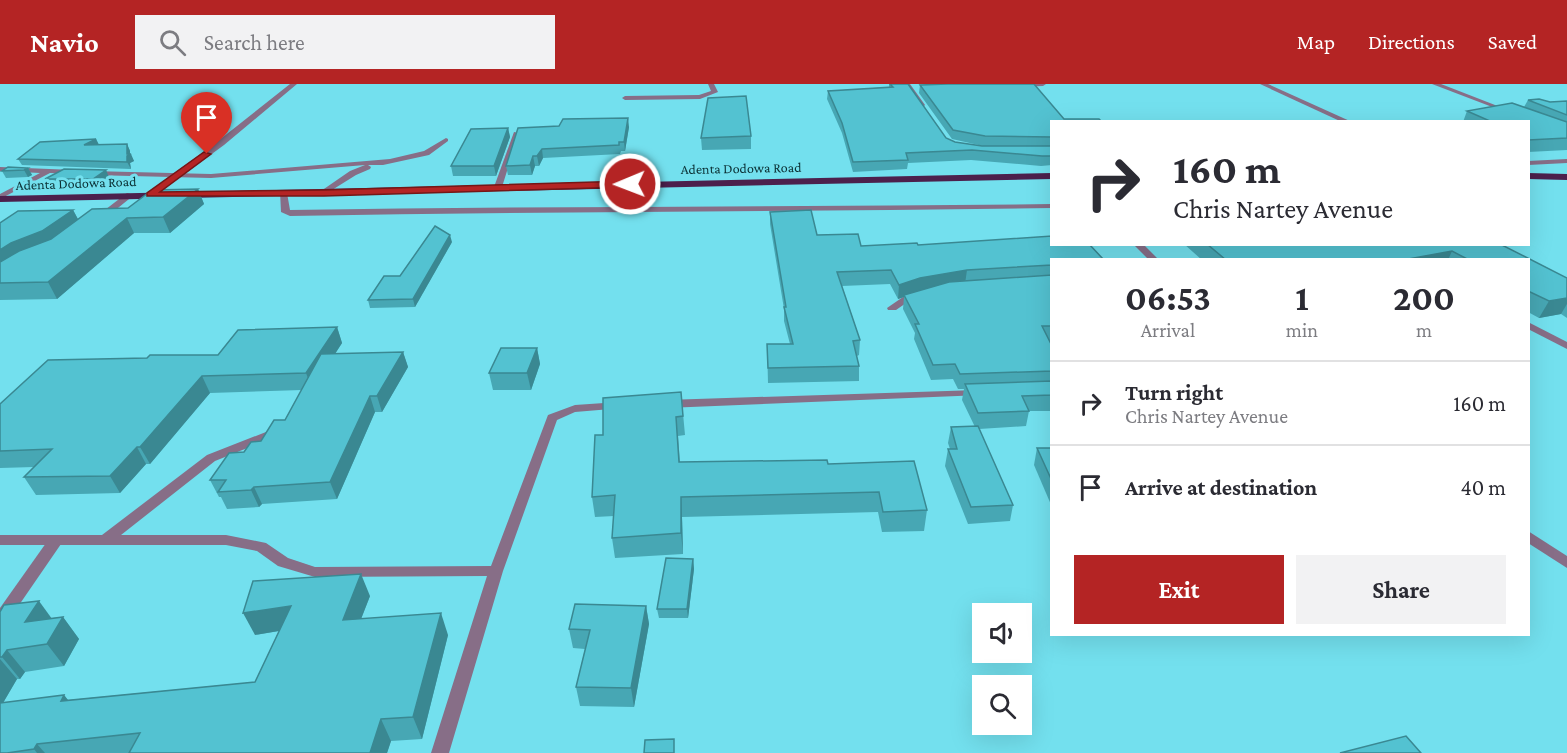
<!DOCTYPE html>
<html lang="en">
<head>
<meta charset="utf-8">
<style>
	:root { --surface:#fff; --page:#f2f2f3; --text:#2b2b33; --muted:#7c7c81; --line:#e1e1e2; --accent:#b42424 }
	body { margin:0; font-family:"Crimson Pro",serif; background:var(--page); color:var(--text); height:100vh; display:flex; flex-direction:column; font-size:22px; white-space:nowrap }
	* { box-sizing:border-box; margin:0 }
	p { font-size:20px; color:var(--muted) }
	.icon { flex:none; width:33px; height:33px; fill:none; stroke:currentColor; stroke-width:2; stroke-linecap:round; stroke-linejoin:round }
	.map { position:relative; flex:1; overflow:hidden }
	.panel { position:absolute; left:1050px; top:174px; width:480px; height:378px; display:flex; flex-direction:column; background:var(--surface); border-radius:0px; box-shadow:0 6px 24px #0002 }
	.panel>* { flex:none }
	.guide { position:absolute; left:1050px; top:36px; width:480px; height:126px; border-radius:0px; box-shadow:0 6px 24px #0002; background:#fff; color:var(--text); overflow:hidden }
	.fabs { position:absolute; left:972px; top:519px; display:grid; gap:12px }
	.fabs a { display:grid; place-items:center; width:60px; height:60px; border-radius:0px; background:var(--surface); box-shadow:0 6px 24px #0002; font-size:30px }
	.pin { position:absolute; display:grid; place-items:center; width:51px; height:51px; color:#fff; margin:-62px -26px; border-radius:50% 50% 50% 0; rotate:-45deg; box-shadow:0 0 6px #0007 }
	.pin .icon { rotate:45deg }
	.me { position:absolute; width:66px; margin:-33px; rotate:269deg; stroke-linejoin:round; filter:drop-shadow(0 0 4px #0008) }
	.turn { display:flex; align-items:center; gap:21px; height:126px; padding:0 24px; font-size:27px }
	.turn .icon { width:78px; height:78px; stroke-width:2.5 }
	.turn b { display:block; font-size:42px; line-height:51px }
	.eta { display:flex; justify-content:space-evenly; align-items:center; height:102px; text-align:center }
	.eta b { font-size:36px; font-weight:700; line-height:42px }
	.action { display:flex; gap:12px; margin-top:auto; padding:12px 24px }
	.action a { flex:1; height:69px; border-radius:0px; background:var(--accent); color:#fff; font-size:24px; font-weight:700; line-height:69px; text-align:center }
	.action a+a { background:var(--page); color:var(--text) }
	ul { padding:0; list-style:none }
	li { display:flex; align-items:center; gap:18px; height:84px; padding:0 24px; border-top:2px solid var(--line) }
	li div { flex:1 }
	li b { display:block; font-size:22px }
	li em { font-style:normal }
	header { display:flex; align-items:center; gap:36px; box-sizing:border-box; height:84px; padding:0 30px; background:var(--accent); color:#fff }
	header strong { font-size:28px }
	nav { display:flex; gap:33px; margin-inline-start:auto; font-size:21px }
	.search { width:420px; height:54px; background:var(--page); display:flex; align-items:center; gap:15px; box-sizing:border-box; padding:0 21px; border-radius:0px; color:var(--muted); font-size:22px }
	.map>svg:first-child { display:block }
	.lines { fill:none; stroke-linecap:round; stroke-linejoin:round }
	.lane { fill:#876e87; fill-rule:evenodd }
	.street { fill:#876e87; fill-rule:evenodd }
	.primary { fill:#4c204c; fill-rule:evenodd }
	.wall { fill:#47a7b4 }
	.shaded-wall { fill:#3a8892 }
	.building { fill:#53c2d1; stroke:#3a8892; stroke-width:1.5 }
	.route { fill:#b42424; stroke:#751717; stroke-width:1.5 }
	.labels { text-anchor:middle; dominant-baseline:central; stroke-width:6; stroke-linejoin:round; paint-order:stroke }
	.far-street-label { font-size:14px; fill:#0b3034; stroke:#73e0ee }
</style>
</head>
<body>
<header>
<strong>Navio</strong>
<div class="search"><svg class="icon" aria-label="search" viewBox="0 0 24 24"><circle cx="10" cy="10" r="6"/><path d="M15 15l6 6"/></svg>Search here</div>
<nav><a>Map</a><a>Directions</a><a>Saved</a></nav>
</header>
<div class="map">
<svg width="1567" height="669" viewBox="0 0 1567 669">
	<rect width="100%" height="100%" fill="#73e0ee"/>
	<g class="lines">
		<!-- lane -->
		<g class="lane">
			<path d="M708,0H714L718,8L700,15L625,16L622,14L625,12L699,11L711,7Z"/>
			<path d="M1432,0H1441L1513,28L1508,29Z"/>
			<path d="M514,48L519,49L502,103L495,105L494,103Z"/>
			<path d="M446,54L448,55V57L429,71L383,81H368L371,83L370,85L356,91L324,111H321V107L350,87L365,81L211,94L91,91L87,89L91,87L211,90L390,75L424,67Z"/>
			<path d="M1567,75V79L1528,81V77Z"/>
			<path d="M0,83L74,86L78,88L74,90L50,89L0,115V110L40,89L0,87Z"/>
			<path d="M127,109L134,111L103,136H97V132Z"/>
			<path d="M56,451L61,452L63,456L61,460L6,540L0,542V524L51,452Z"/>
		</g>
		<!-- street -->
		<g class="street">
			<path d="M290,0H297L224,61L153,113H147V109L218,57Z"/>
			<path d="M904,0H910L925,21L924,22H920Z"/>
			<path d="M1015,0H1046L1043,2L1017,3Z"/>
			<path d="M1260,0H1268L1352,38H1342Z"/>
			<path d="M280,107L287,109L290,126C544,122 798,123 1052,120V124C798,128 544,127 290,132L281,128Z"/>
			<path d="M1133,160H1143L1159,176H1149Z"/>
			<path d="M918,210L921,211V215L909,217L896,226H888L887,224L903,213Z"/>
			<path d="M1528,238L1567,258V265L1528,245Z"/>
			<path d="M978,306L984,309L982,311L666,324L660,320L666,316Z"/>
			<path d="M619,318L625,322L623,324L575,328L557,336L503,487L449,669H431L487,492L315,493L278,482L257,467L226,461H0V451H102L207,371L271,346L275,347L277,350L275,353L215,377L121,451H226L266,459L288,474L315,483L491,482L548,331L575,321Z"/>
			<path d="M1528,447L1567,472V484L1528,459Z"/>
		</g>
		<!-- primary -->
		<g class="primary">
			<path d="M1052,89V95L0,118V112Z"/>
			<path d="M1528,89L1567,90V96L1528,95Z"/>
		</g>
	</g>
	<!-- wall -->
	<g class="wall">
		<path d="M889,0H908L946,54L955,58L983,62L952,55L919,9L920,1L1052,38V81L1041,82L971,76L908,79L907,85L853,88L842,49L827,15L828,7L889,3Z"/>
		<path d="M1528,16L1550,18L1567,17V66L1528,68V38H1463L1467,27L1524,23Z"/>
		<path d="M629,43L625,67H621L620,70L543,74L539,82H535L532,91H508L506,82L518,44Z"/>
		<path d="M508,44L510,53L496,92H453L451,82Z"/>
		<path d="M751,52V65L702,66L701,54Z"/>
		<path d="M96,55L99,61L127,60L130,67V70L134,77L130,79L131,85L22,81L18,75Z"/>
		<path d="M28,84L32,91L28,93L6,94L2,87Z"/>
		<path d="M109,93L96,102H49L45,95Z"/>
		<path d="M198,105L204,120L170,149H134L57,215L0,216V139L73,126L78,135L128,124Z"/>
		<path d="M770,128L817,151L861,162L918,161L1052,176V256H1049L1052,262V327H1029L1026,342L979,345L1013,421L1010,437L968,440L945,382L948,365H950L948,359L951,343H975L962,316L964,305H958L953,295L931,296L914,255L915,249L903,225L904,213L898,215L890,200L842,202L860,256L859,271L857,272L859,282V297L768,299L767,260H790L784,237V225L770,140Z"/>
		<path d="M452,158L415,223L370,224L368,216Z"/>
		<path d="M1184,160H1500L1567,194V234L1561,230L1539,234L1528,228V176H1202Z"/>
		<path d="M337,243L342,259L335,270L403,268L408,283L382,328H375L337,415L262,420L259,423L227,425L221,413H219L210,396L244,368L261,357L285,336L302,306L210,309L150,380H146L120,409L36,411L24,393L34,383L0,384V320L147,274L218,271Z"/>
		<path d="M537,264L540,280L531,306H493L489,289Z"/>
		<path d="M681,308L685,351L678,352L680,378L828,380L927,426L924,447L882,448L878,428L682,433L683,470L615,474L612,454L614,432L595,433L592,413Z"/>
		<path d="M1037,364H1052V423L1034,381Z"/>
		<path d="M693,475L694,485L688,534H659L657,525Z"/>
		<path d="M370,512L361,535L448,551L422,655L391,657L387,669H0V528L52,534L63,533L79,555L64,582L25,588L20,595H17L3,619L64,611L68,616L255,598L279,547L255,551Z"/>
		<path d="M646,522L649,540L634,623L580,622L576,603L585,565L573,564L569,545Z"/>
	</g>
	<!-- shaded-wall -->
	<g class="shaded-wall">
		<path d="M628,34L629,43L625,67L624,58Z"/>
		<path d="M508,44L510,53L496,92L494,82Z"/>
		<path d="M96,55L99,61H84Z"/>
		<path d="M127,60L130,67V70H131L134,77L130,79L131,85L127,78Z"/>
		<path d="M542,65L543,74L539,82L537,72Z"/>
		<path d="M533,72L535,82L532,91L530,81Z"/>
		<path d="M28,84L32,91L28,93L24,86Z"/>
		<path d="M106,86L109,93L96,102L93,95Z"/>
		<path d="M198,105L204,120L170,149L163,133Z"/>
		<path d="M73,126L81,141L0,188V166L11,159Z"/>
		<path d="M127,134L134,149L57,215L48,198Z"/>
		<path d="M450,151L452,158L415,223L413,215Z"/>
		<path d="M1452,167L1448,176H1403Z"/>
		<path d="M967,186L965,200L904,211V213L898,215L899,201L920,194Z"/>
		<path d="M1567,214V220L1561,230L1539,234L1549,217Z"/>
		<path d="M337,243L342,259L312,305L306,289Z"/>
		<path d="M537,264L540,280L531,306L527,289Z"/>
		<path d="M403,268L408,283L382,328L377,312Z"/>
		<path d="M202,292L210,309L150,380L140,363Z"/>
		<path d="M370,312L375,328L337,415L330,398Z"/>
		<path d="M137,363L146,380L120,409L110,392Z"/>
		<path d="M254,403L262,420L259,423L251,406Z"/>
		<path d="M681,413L682,433L683,470L681,449Z"/>
		<path d="M693,475L694,485L688,534L687,525Z"/>
		<path d="M361,490L370,512L352,558L343,536Z"/>
		<path d="M39,517L55,539L25,538Z"/>
		<path d="M291,522L302,543L255,551L243,529Z"/>
		<path d="M646,522L649,540L634,623L631,604Z"/>
		<path d="M441,529L448,551L422,655L413,633Z"/>
		<path d="M63,533L79,555L64,582L47,560Z"/>
		<path d="M7,566L25,588L20,595L2,573Z"/>
		<path d="M0,575L17,595L0,624Z"/>
		<path d="M64,611L81,633L61,617Z"/>
		<path d="M381,635L391,657L387,669H370Z"/>
		<path d="M37,660L45,669H37L34,665Z"/>
	</g>
	<!-- building -->
	<g class="building">
		<path d="M890,0H908L946,54L955,58L982,62H1052V72H1042L972,66L906,69L908,76L853,78L842,39L828,7L893,3Z"/>
		<path d="M948,0H1034L1064,35H1099L1102,38H1052V53L985,52L953,46L920,1Z"/>
		<path d="M746,12L751,52L701,54L708,14Z"/>
		<path d="M1539,15L1550,18L1567,17V31L1528,16Z"/>
		<path d="M1512,19L1567,38V54L1528,56V38H1488L1490,37L1467,27Z"/>
		<path d="M628,34L624,58H619V61L542,65L537,72H533L530,81L506,82L518,44L559,42L563,35Z"/>
		<path d="M508,44L494,82H451L471,45Z"/>
		<path d="M96,55L84,61L127,60V70H131L127,72V78L18,75L40,58Z"/>
		<path d="M8,83L28,84L24,86L2,87Z"/>
		<path d="M64,85L106,86L93,95H45Z"/>
		<path d="M198,105L163,133L127,134L48,198L0,199V178L19,167L51,155L92,125L128,124L152,106Z"/>
		<path d="M73,126L42,147L11,159L0,166V139L18,127Z"/>
		<path d="M811,126L817,151L858,150L861,162L917,159L918,161L1052,152V160H1089L1104,176H1052V181L967,186L920,194L899,201L891,186L837,188L860,256L853,257L859,282L768,284L767,260H793L784,223H786L770,128Z"/>
		<path d="M435,142L450,151L413,215L368,216L384,192H400Z"/>
		<path d="M1207,160H1500L1567,194V214L1549,217L1528,207V176H1469L1452,167L1403,176H1226Z"/>
		<path d="M1052,191V242H1042L1052,262V287L960,290L955,280L933,281L915,240H919L904,211L949,198Z"/>
		<path d="M337,243L306,289L202,292L140,363H137L110,392L24,393L52,365L0,367V320L48,276L147,274L150,271H218L238,246Z"/>
		<path d="M501,264H537L527,289H489Z"/>
		<path d="M403,268L377,312H370L330,398L254,403L251,406L218,408L226,396H210L229,369L244,368L251,358L261,357L274,336H285L321,270Z"/>
		<path d="M1052,297V311L1022,312L1029,327L978,329L965,300Z"/>
		<path d="M681,308L683,332L676,333L679,378L827,376L828,380L914,377L927,426L883,428L879,408L681,413V449L612,454L615,411L592,413L595,351H603V314Z"/>
		<path d="M978,342L1013,421L971,423L948,365H957L951,343Z"/>
		<path d="M1037,364H1052V397Z"/>
		<path d="M666,474L693,475L687,525H657Z"/>
		<path d="M361,490L343,536L441,529L413,633L381,635L370,669H129L140,649L37,660L34,665L7,669H0V619L64,611L61,617L255,598L291,522L243,529L253,497Z"/>
		<path d="M39,517L25,538L63,533L47,560L7,566L2,573H0V528L4,521Z"/>
		<path d="M575,520L646,522L631,604L576,603L590,546L569,545Z"/>
		<path d="M1406,652L1421,669H1340Z"/>
		<path d="M674,655V669H644L645,656Z"/>
	</g>
	<!-- route -->
	<path class="route" d="M204,68L211,70L160,108L324,106L630,97L634,100L630,103L324,112H147V109Z"/>
	<g class="labels">
		<!-- far-street labels -->
		<g class="far-street-label">
			<text transform="translate(741 84) rotate(-1)">Adenta Dodowa Road</text>
			<text transform="translate(76 99) rotate(-2)">Adenta Dodowa Road</text>
		</g>
	</g>
</svg>
<div class="fabs">
<a><svg class="icon" aria-label="sound" viewBox="0 0 24 24"><path d="M4 9h4l5-4v14l-5-4H4zM17 9q2 3 0 6"/></svg></a>
<a><svg class="icon" aria-label="search" viewBox="0 0 24 24"><circle cx="10" cy="10" r="6"/><path d="M15 15l6 6"/></svg></a>
</div>
<div class="pin" style="left:207px;top:70px;background:#d93025"><svg class="icon" aria-label="arrive" viewBox="0 0 24 24"><path d="M6 21V4h12l-3 4 3 4H6"/></svg></div>
<svg class="me" style="left:630px;top:100px" viewBox="-20 -20 40 40"><circle r="17" fill="#b42424" stroke="#fff" stroke-width="3"/><path d="M0-11L8 9 0 5-8 9z" fill="#fff"/></svg>
<div class="guide">
<div class="turn"><svg class="icon" aria-label="right" viewBox="0 0 24 24"><path d="M7 20v-9h11M14 6l5 5-5 5"/></svg><div><b>160 m</b>Chris Nartey Avenue</div></div>
</div>
<section class="panel">
<div class="eta">
<div><b>06:53</b><p>Arrival</p></div>
<div><b>1</b><p>min</p></div>
<div><b>200</b><p>m</p></div>
</div>
<ul>
<li><svg class="icon" aria-label="right" viewBox="0 0 24 24"><path d="M7 20v-9h11M14 6l5 5-5 5"/></svg><div><b>Turn right</b><p>Chris Nartey Avenue</p></div><em>160 m</em></li>
<li><svg class="icon" aria-label="arrive" viewBox="0 0 24 24"><path d="M6 21V4h12l-3 4 3 4H6"/></svg><div><b>Arrive at destination</b></div><em>40 m</em></li>
</ul>
<div class="action"><a>Exit</a><a>Share</a></div>
</section>
</div>
</body>
</html>
